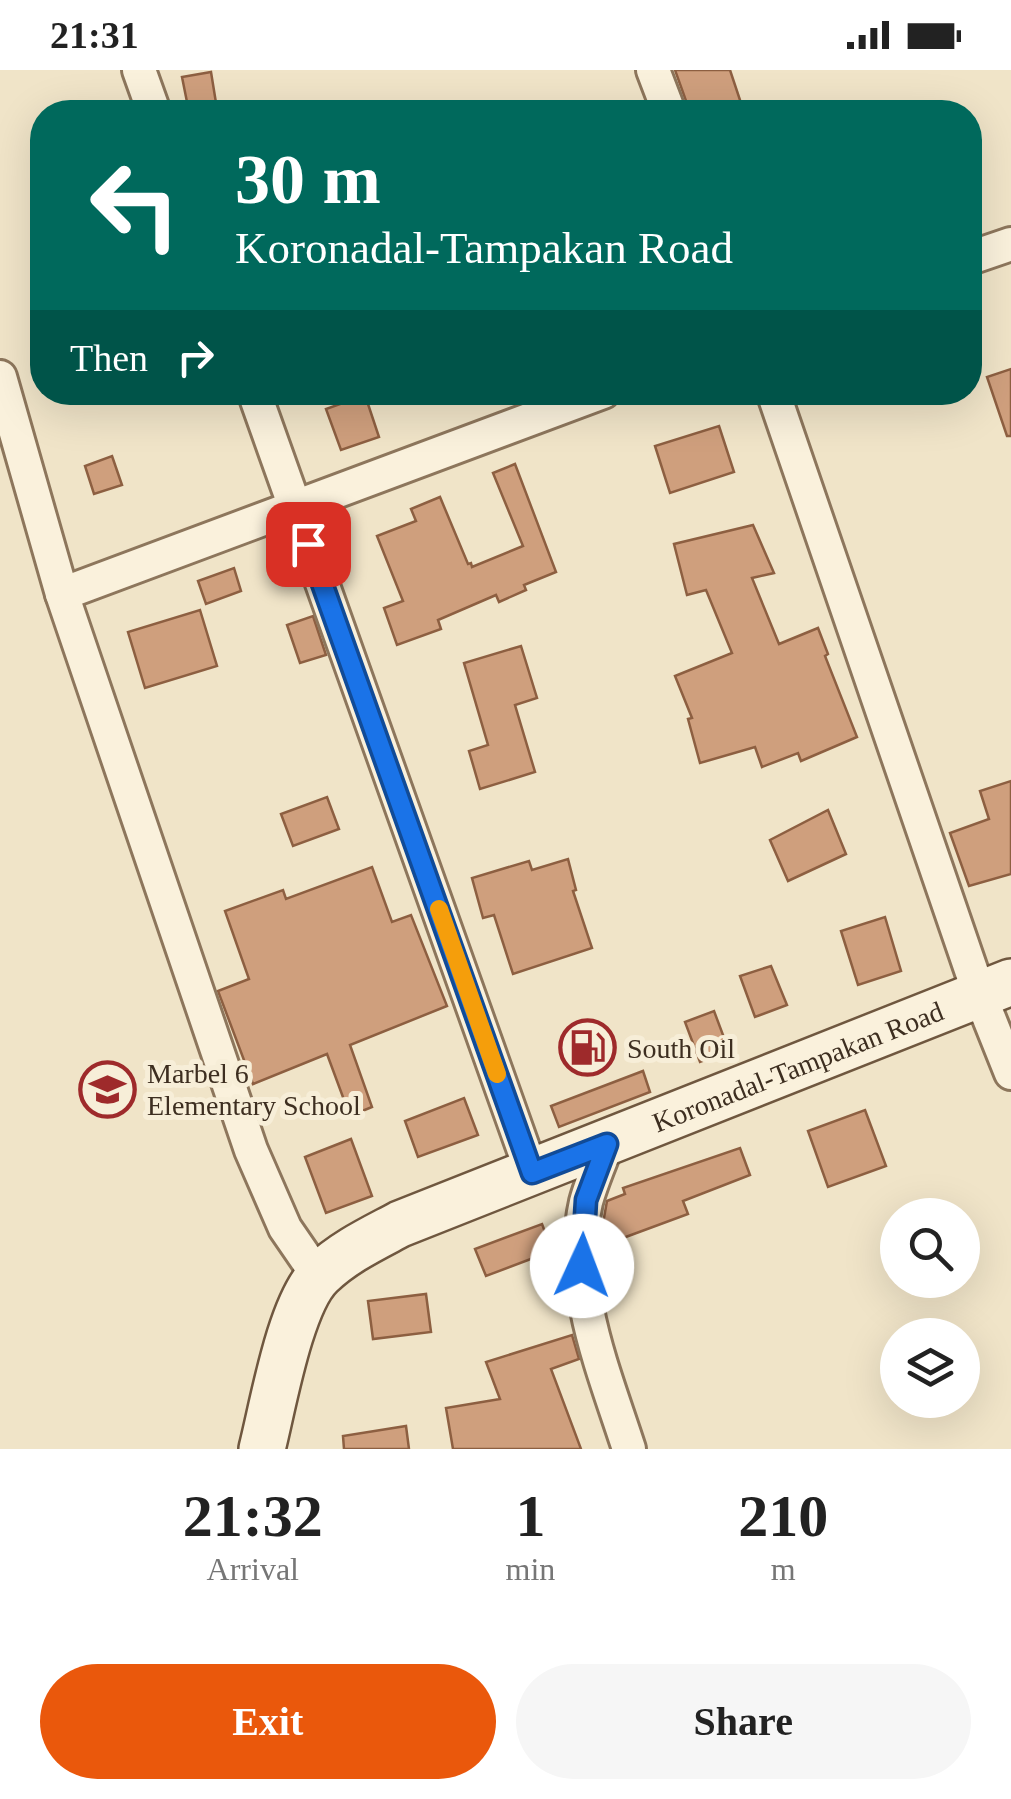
<!DOCTYPE html>
<html lang="en">
<head>
<meta charset="utf-8">
<style>
	:root { --surface:#fff; --page:#f6f6f6; --text:#222; --muted:#767676; --accent:#ea580c }
	body { margin:0; font-family:"Times New Roman",serif; background:var(--page); color:var(--text); height:100vh; display:flex; flex-direction:column; font-size:38px; white-space:nowrap }
	* { box-sizing:border-box; margin:0 }
	p { font-size:32px; color:var(--muted) }
	.icon { flex:none; width:55px; height:55px; fill:none; stroke:currentColor; stroke-width:2; stroke-linecap:round; stroke-linejoin:round }
	.map { position:relative; height:1379px; overflow:hidden }
	.side { display:flex; flex-direction:column; background:var(--surface); flex:1 }
	.side>* { flex:none }
	.banner { position:absolute; left:30px; top:30px; width:952px; height:305px; border-radius:40px; box-shadow:0 10px 40px #0002; background:#00695c; color:#fff; overflow:hidden }
	.controls { position:absolute; left:880px; top:1128px; display:grid; gap:20px }
	.controls a { display:grid; place-items:center; width:100px; height:100px; border-radius:50%; background:var(--surface); box-shadow:0 10px 40px #0002; font-size:50px }
	.pin { position:absolute; display:grid; place-items:center; width:85px; height:85px; color:#fff; margin:-42px; border-radius:20px; box-shadow:0 5px 15px #0006 }
	.me { position:absolute; width:110px; margin:-55px; rotate:2deg; stroke-linejoin:round; filter:drop-shadow(0 0 8px #0008) }
	.turn { display:flex; align-items:center; gap:35px; height:210px; padding:0 40px; font-size:45px }
	.turn .icon { width:130px; height:130px; stroke-width:2.5 }
	.turn b { display:block; font-size:70px; line-height:85px }
	.then { display:flex; align-items:center; height:95px; padding:0 40px; background:#0003; gap:20px; font-size:38px }
	.eta { display:flex; justify-content:space-evenly; align-items:center; height:170px; text-align:center }
	.eta b { font-size:60px; font-weight:800; line-height:70px }
	.button { display:flex; gap:20px; margin-top:auto; padding:20px 40px }
	.button a { flex:1; height:115px; border-radius:60px; background:var(--accent); color:#fff; font-size:40px; font-weight:800; line-height:115px; text-align:center }
	.button a+a { background:var(--page); color:var(--text) }
	.status { display:flex; justify-content:space-between; align-items:center; height:70px; padding:0 50px; background:var(--surface); direction:ltr }
	.status svg { height:28px; fill:currentColor }
	.map>svg:first-child { display:block }
	.building { fill:#cf9f7d; stroke:#8d5f41; stroke-width:2.5 }
	.lines { fill:none; stroke-linecap:round; stroke-linejoin:round }
	.street-casing { stroke:#8d765c; stroke-width:38 }
	.secondary-casing { stroke:#6f573f; stroke-width:50 }
	.street { stroke:#faf1dc; stroke-width:32 }
	.secondary { stroke:#faf1dc; stroke-width:45 }
	.route-casing { stroke:#114b97; stroke-width:25 }
	.route { stroke:#1a73e8; stroke-width:18 }
	.slow { stroke:#f59e0b; stroke-width:18 }
	.labels { text-anchor:middle; dominant-baseline:central; stroke-width:10; stroke-linejoin:round; paint-order:stroke }
	.poi-label { font-size:28px; fill:#3d2e20; stroke:#f7eed8; text-anchor:start }
	.street-label { font-size:28px; fill:#3d2e20; stroke:#f7eed8 }
</style>
</head>
<body>
<div class="status"><b>21:31</b><svg viewBox="0 0 49 12"><path d="M0 12V9h3v3zM5 12V6h3v6zM10 12V3h3v9zM15 12V0h3v12zM26 1h20v11H26zM47 4h2v5h-2z"/></svg></div>
<div class="map">
<svg width="1011" height="1379" viewBox="0 0 1011 1379">
	<rect width="100%" height="100%" fill="#f0e4c8"/>
	<!-- building -->
	<g class="building">
		<path d="M675,0H730L744,42H690Z"/>
		<path d="M211,2L217,39L189,42L182,7Z"/>
		<path d="M1011,299V366H1007L987,307Z"/>
		<path d="M365,325L379,367L341,380L326,339Z"/>
		<path d="M719,356L734,402L670,423L655,376Z"/>
		<path d="M112,386L122,415L94,424L85,396Z"/>
		<path d="M515,394L556,502L524,515L526,520L499,532L496,525L438,550L441,559L397,575L384,538L403,531L377,466L416,451L411,439L440,427L468,494L471,493L472,497L523,476L493,403Z"/>
		<path d="M753,455L774,503L752,508L779,574L818,558L828,584L825,586L857,667L801,691L798,683L762,697L755,677L700,693L688,649L692,648L675,606L732,583L706,520L687,525L674,474Z"/>
		<path d="M234,498L241,521L206,534L198,511Z"/>
		<path d="M200,540L217,596L145,618L128,562Z"/>
		<path d="M313,546L326,585L300,593L287,555Z"/>
		<path d="M521,576L537,628L515,635L535,702L480,719L469,681L488,675L464,593Z"/>
		<path d="M1011,711V804L969,816L950,763L989,749L980,721Z"/>
		<path d="M327,727L339,759L293,776L281,744Z"/>
		<path d="M828,740L846,784L788,811L770,770Z"/>
		<path d="M568,789L576,820L573,821L592,878L513,904L494,845L483,848L472,808L529,791L532,800Z"/>
		<path d="M372,797L392,852L411,845L447,936L350,975L372,1037L350,1046L327,984L253,1014L218,921L249,909L225,841L283,820L286,829Z"/>
		<path d="M885,847L901,901L858,915L841,861Z"/>
		<path d="M771,896L787,935L755,947L740,906Z"/>
		<path d="M714,941L729,981L700,992L685,952Z"/>
		<path d="M643,1001L650,1022L559,1057L551,1036Z"/>
		<path d="M464,1028L478,1065L418,1087L405,1051Z"/>
		<path d="M865,1040L886,1096L828,1117L808,1061Z"/>
		<path d="M351,1069L372,1126L326,1143L305,1087Z"/>
		<path d="M740,1078L750,1105L683,1131L688,1144L604,1175L601,1165L607,1131L625,1124L623,1118Z"/>
		<path d="M542,1154L552,1181L486,1206L475,1179Z"/>
		<path d="M426,1224L431,1262L373,1269L368,1231Z"/>
		<path d="M572,1265L579,1289L551,1299L581,1379H453L446,1338L500,1329L486,1292Z"/>
		<path d="M406,1356L409,1379H344L343,1366Z"/>
	</g>
	<g class="lines">
		<defs>
			<g id="street">
				<path d="M139,0L154,42"/>
				<path d="M653,0L669,42"/>
				<path d="M970,188L1011,174"/>
				<path d="M0,307L62,524L251,1080L285,1158L318,1206"/>
				<path d="M254,322L532,1103"/>
				<path d="M773,322L979,923L1011,1003"/>
				<path d="M62,524L603,322"/>
				<path d="M607,1074C600,1093 591,1113 586,1132C567,1216 604,1301 629,1379"/>
			</g>
			<g id="secondary">
				<path id="s1" d="M262,1379C273,1336 290,1233 321,1204C344,1182 372,1169 400,1154L1011,912"/>
			</g>
		</defs>
		<!-- street casing -->
		<use href="#street" class="street-casing"/>
		<!-- secondary casing -->
		<use href="#secondary" class="secondary-casing"/>
		<!-- street -->
		<use href="#street" class="street"/>
		<!-- secondary -->
		<use href="#secondary" class="secondary"/>
	</g>
	<g class="lines">
		<defs>
			<path id="route" d="M308,474L532,1103L607,1074L586,1130L582,1196"/>
		</defs>
		<!-- route casing -->
		<use href="#route" class="route-casing"/>
		<!-- route -->
		<use href="#route" class="route"/>
		<!-- slow -->
		<path class="slow" d="M439,839L497,1004"/>
	</g>
	<!-- icons -->
	<defs>
		<symbol id="fuel-ring" viewBox="-11 -11 22 22"><circle r="9.5" fill="#f7eed8" stroke="#9e2a2b" stroke-width="1.5"/><path d="M-5.5-6h7V0h2V4h1.3V-2.5L3-4.5l.8-.8L6-3V5H2.5V1h-1V6h-7ZM-4.2-4.7v3.2H.2V-4.7Z" fill="#9e2a2b"/></symbol>
		<symbol id="school-ring" viewBox="-11 -11 22 22"><circle r="9.5" fill="#f7eed8" stroke="#9e2a2b" stroke-width="1.5"/><path d="M0-5L7-2L0 1L-7-2ZM-4 1L0 2.5L4 1V4Q0 6-4 4Z" fill="#9e2a2b"/></symbol>
	</defs>
	<g fill-rule="evenodd">
		<use href="#fuel-ring" x="556" y="946" width="63" height="63"/>
		<use href="#school-ring" x="76" y="988" width="63" height="63"/>
	</g>
	<g class="labels">
		<!-- poi labels -->
		<g class="poi-label">
			<text x="627" y="978">South Oil</text>
			<text x="147" y="1003">Marbel 6<tspan x="147" dy="32">Elementary School</tspan></text>
		</g>
		<!-- street labels -->
		<g class="street-label">
			<text stroke="none"><textPath href="#s1" startOffset="708">Koronadal-Tampakan Road</textPath></text>
		</g>
	</g>
</svg>
<div class="controls">
<a><svg class="icon" aria-label="search" viewBox="0 0 24 24"><circle cx="10" cy="10" r="6"/><path d="M15 15l6 6"/></svg></a>
<a><svg class="icon" aria-label="layers" viewBox="0 0 24 24"><path d="M12 4l9 5-9 5-9-5zM3 14l9 5 9-5"/></svg></a>
</div>
<div class="pin" style="left:308px;top:474px;background:#d93025"><svg class="icon" aria-label="arrive" viewBox="0 0 24 24"><path d="M6 21V4h12l-3 4 3 4H6"/></svg></div>
<svg class="me" style="left:582px;top:1196px" viewBox="-20 -20 40 40"><circle r="19" fill="#fff"/><path d="M0-13L10 11 0 6-10 11z" fill="#1a73e8"/></svg>
<div class="banner">
<div class="turn"><svg class="icon" aria-label="left" viewBox="0 0 24 24"><path d="M17 20v-9H6M10 6l-5 5 5 5"/></svg><div><b>30 m</b>Koronadal-Tampakan Road</div></div>
<div class="then">Then<svg class="icon" aria-label="right" viewBox="0 0 24 24"><path d="M7 20v-9h11M14 6l5 5-5 5"/></svg></div>
</div>
</div>
<section class="side">
<div class="eta">
<div><b>21:32</b><p>Arrival</p></div>
<div><b>1</b><p>min</p></div>
<div><b>210</b><p>m</p></div>
</div>
<div class="button"><a>Exit</a><a>Share</a></div>
</section>
</body>
</html>
